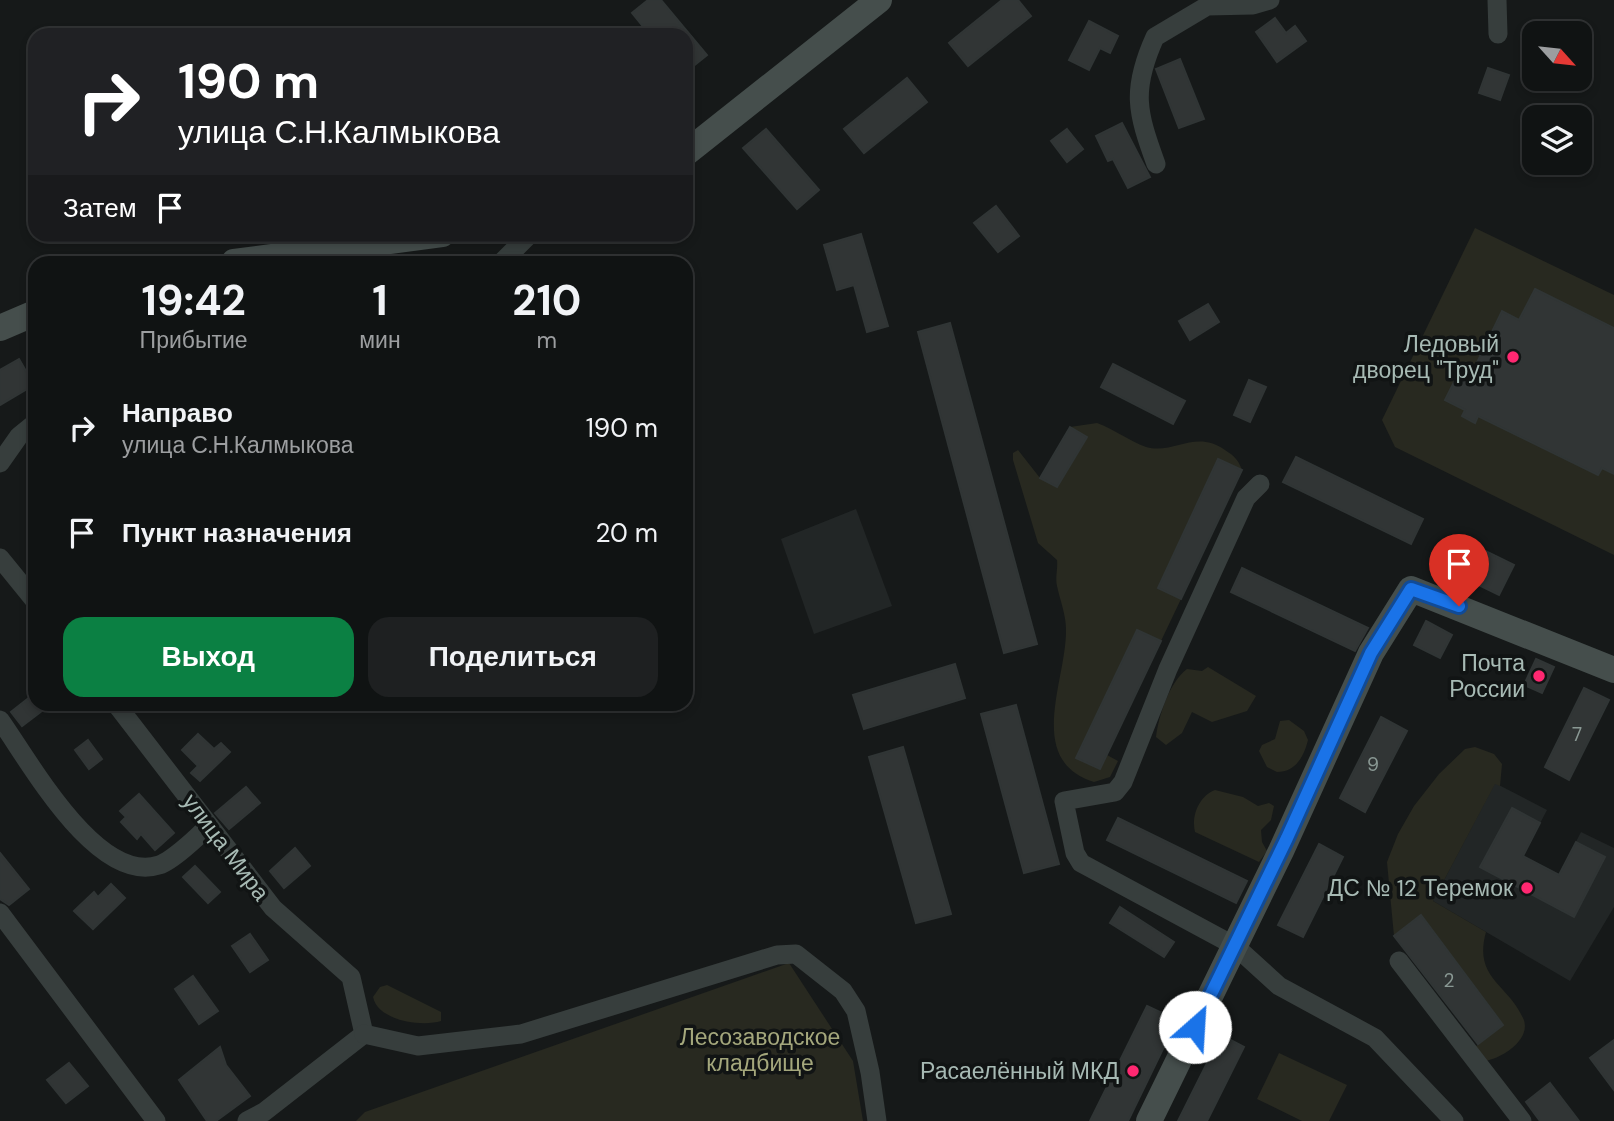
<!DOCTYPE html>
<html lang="ru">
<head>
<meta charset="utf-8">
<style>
	:root { --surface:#101313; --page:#1e2021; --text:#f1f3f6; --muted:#9c9ea0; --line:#303233; --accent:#0b8043 }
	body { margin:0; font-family:"DM Sans",sans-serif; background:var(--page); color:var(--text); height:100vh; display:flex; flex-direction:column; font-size:26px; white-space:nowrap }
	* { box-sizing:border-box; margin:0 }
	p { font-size:23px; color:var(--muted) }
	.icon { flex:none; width:38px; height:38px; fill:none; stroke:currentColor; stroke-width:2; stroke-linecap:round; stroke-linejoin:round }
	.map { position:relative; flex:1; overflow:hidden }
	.drawer { position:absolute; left:28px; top:256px; width:665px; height:455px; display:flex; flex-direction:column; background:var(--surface); border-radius:21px; box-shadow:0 4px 10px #0003,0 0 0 2px var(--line) }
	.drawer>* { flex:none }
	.guide { position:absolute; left:28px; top:28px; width:665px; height:214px; border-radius:21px; box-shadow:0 4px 10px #0003,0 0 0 2px var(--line); background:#202124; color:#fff; overflow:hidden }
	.needle { width:46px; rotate:117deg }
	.fabs { position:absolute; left:1522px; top:21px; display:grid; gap:14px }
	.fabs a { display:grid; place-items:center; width:70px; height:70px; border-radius:14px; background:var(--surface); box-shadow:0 4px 10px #0003,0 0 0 2px var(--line); font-size:35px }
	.pin { position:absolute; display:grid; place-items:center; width:60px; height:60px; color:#fff; margin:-72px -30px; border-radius:50% 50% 50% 0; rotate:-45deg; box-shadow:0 0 7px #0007 }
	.pin .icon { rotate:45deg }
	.me { position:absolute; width:77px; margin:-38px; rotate:26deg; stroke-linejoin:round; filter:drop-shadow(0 0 5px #0008) }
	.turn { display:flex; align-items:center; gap:24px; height:147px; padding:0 35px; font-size:32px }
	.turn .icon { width:91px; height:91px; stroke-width:2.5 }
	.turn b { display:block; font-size:49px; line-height:60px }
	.then { display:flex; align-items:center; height:66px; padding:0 35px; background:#0003; gap:14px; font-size:26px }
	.eta { display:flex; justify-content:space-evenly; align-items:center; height:119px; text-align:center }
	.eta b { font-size:42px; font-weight:700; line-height:49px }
	.action { display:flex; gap:14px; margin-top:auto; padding:14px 35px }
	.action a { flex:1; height:80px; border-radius:21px; background:var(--accent); color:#fff; font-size:28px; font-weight:700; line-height:80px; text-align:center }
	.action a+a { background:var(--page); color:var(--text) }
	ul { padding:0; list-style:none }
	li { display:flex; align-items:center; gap:21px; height:105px; padding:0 35px }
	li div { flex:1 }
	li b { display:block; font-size:26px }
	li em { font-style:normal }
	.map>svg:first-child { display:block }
	.built { fill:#222626 }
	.green { fill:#282920 }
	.building { fill:#313535; stroke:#303535; stroke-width:2 }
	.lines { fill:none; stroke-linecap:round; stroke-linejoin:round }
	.street { stroke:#373e3d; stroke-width:19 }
	.secondary { stroke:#454e4c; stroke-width:26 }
	.route-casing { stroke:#114b97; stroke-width:18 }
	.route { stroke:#1a73e8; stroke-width:12 }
	.poi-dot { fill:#ff2871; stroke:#111414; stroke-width:2.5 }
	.labels { text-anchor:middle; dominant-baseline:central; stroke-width:7; stroke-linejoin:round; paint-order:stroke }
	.number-label { font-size:19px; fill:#8a9994 }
	.poi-label { font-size:23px; fill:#a7bab4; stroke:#111414; text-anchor:end }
	.street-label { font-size:23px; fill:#a7bab4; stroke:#111414 }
	.park-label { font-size:23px; fill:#a4a77c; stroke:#111414 }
</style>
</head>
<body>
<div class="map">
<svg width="1614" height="1121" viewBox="0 0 1614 1121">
	<rect width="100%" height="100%" fill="#161919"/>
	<!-- built -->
	<g class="built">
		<path d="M856,509L892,606L814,634L781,539Z"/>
		<path d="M1495,783L1547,810L1523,856L1559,875L1581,832L1614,848V907L1570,981L1433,901Z"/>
	</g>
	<!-- green -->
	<g class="green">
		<path d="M1475,228L1614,295V555L1395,447L1382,420Z"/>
		<path d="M1097,423C1114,429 1129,441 1146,447C1174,455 1195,429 1225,450C1234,456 1238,459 1242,470L1218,459L1158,588L1181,599L1161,641L1137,630L1077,758L1100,769L1107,755L1118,761L1110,777L1094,782C1024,760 1067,680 1066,629C1066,615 1060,600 1057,586C1055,578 1058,569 1057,560L1038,543L1013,460V453L1018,450L1040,478L1057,487L1086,437L1070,427Z"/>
		<path d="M1208,667L1256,696L1247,711L1212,722L1192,712L1182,733L1166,745L1156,737C1159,715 1169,683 1187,669L1202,671Z"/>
		<path d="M1289,720L1304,731L1308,740C1304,756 1296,772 1277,772L1267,767L1259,751L1262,745L1275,739L1280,721Z"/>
		<path d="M1475,747L1494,754L1502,764L1500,786L1495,784L1433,901L1486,932C1473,978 1508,984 1523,1018C1533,1039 1501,1059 1484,1061L1476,1046L1503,1025L1422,916L1394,936L1387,862L1398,834L1414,806L1439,774L1465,749Z"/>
		<path d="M1215,790L1243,797L1258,806L1269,803L1274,806L1271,820L1261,830L1262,842L1267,851L1259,862L1195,832C1191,816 1199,796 1215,790Z"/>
		<path d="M789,963L853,1061L863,1121H356L365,1112Z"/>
		<path d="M387,985L441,1012V1021C422,1027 378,1021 373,997L380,987Z"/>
		<path d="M1279,1053L1347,1085L1329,1121H1302L1257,1099Z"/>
	</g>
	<!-- building -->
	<g class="building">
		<path d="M648,0H661L707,55L686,72V35H650L632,13Z"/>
		<path d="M1002,0H1018L1031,16L968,66L949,43Z"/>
		<path d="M1275,18L1286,33L1295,26L1306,41L1277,62L1256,32Z"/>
		<path d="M1089,21L1118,36L1110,53L1100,48L1089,70L1069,60Z"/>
		<path d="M1180,59L1204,119L1179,128L1156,69Z"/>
		<path d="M1488,68L1509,75L1500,100L1479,93Z"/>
		<path d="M907,78L927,102L864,153L844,129Z"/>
		<path d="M1122,123L1150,177L1128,188L1113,159L1108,161L1096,136Z"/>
		<path d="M766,129L819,190L797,209L743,148Z"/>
		<path d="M1067,129L1083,149L1067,162L1051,141Z"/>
		<path d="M996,206L1019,236L998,252L974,223Z"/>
		<path d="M861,234L888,326L867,332L854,285L837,290L824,245Z"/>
		<path d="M1535,289L1614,328V474L1602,468L1598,475L1478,416L1475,423L1462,416L1465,410L1445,400L1461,368L1472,373L1502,311L1519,320Z"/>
		<path d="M1208,304L1219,322L1190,340L1179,321Z"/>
		<path d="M950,323L1037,644L1004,653L918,332Z"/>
		<path d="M19,359L34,385L0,405V370Z"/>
		<path d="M1113,364L1185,401L1173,424L1101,387Z"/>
		<path d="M1249,380L1266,387L1250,422L1234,415Z"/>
		<path d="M1070,427L1087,437L1057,487L1040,478Z"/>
		<path d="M1296,457L1423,519L1411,544L1283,482Z"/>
		<path d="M1218,459L1242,470L1181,599L1158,588Z"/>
		<path d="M1469,543L1514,565L1499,595L1454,573Z"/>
		<path d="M1242,568L1368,628L1355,651L1231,592Z"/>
		<path d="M1426,621L1452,635L1440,658L1414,645Z"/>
		<path d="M1137,630L1161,641L1100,769L1076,758Z"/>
		<path d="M1536,659L1554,667L1542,693L1524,685Z"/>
		<path d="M955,664L965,698L864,729L853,695Z"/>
		<path d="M1584,688L1609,700L1569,780L1545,767Z"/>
		<path d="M35,693V704H51L22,726L11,712Z"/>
		<path d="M1016,705L1059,864L1024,873L981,714Z"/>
		<path d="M1381,717L1407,731L1365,812L1340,798Z"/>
		<path d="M198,734L214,749L221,743L230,752L200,781L191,773L198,766L182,750Z"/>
		<path d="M88,740L102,759L89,769L75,750Z"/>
		<path d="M903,747L951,914L916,923L869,757Z"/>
		<path d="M246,787L260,803L229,829L215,813Z"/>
		<path d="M139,794L174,833L155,850L141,834L137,839L121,822L126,817L120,811Z"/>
		<path d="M1512,808L1540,823L1523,856L1559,875L1576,842L1605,857L1574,917L1480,867Z"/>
		<path d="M1118,818L1247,881L1236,903L1107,840Z"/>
		<path d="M1319,844L1343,857L1303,937L1278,925Z"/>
		<path d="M295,848L310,866L284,888L270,871Z"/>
		<path d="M0,853L29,889L9,905L0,899Z"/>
		<path d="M195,866L220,892L208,903L183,877Z"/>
		<path d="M111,884L125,898L93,929L74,911L94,892L98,897Z"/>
		<path d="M1120,907L1174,942L1164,957L1110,923Z"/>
		<path d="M1421,915L1503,1025L1478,1044L1394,936Z"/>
		<path d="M250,934L268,960L250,972L232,946Z"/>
		<path d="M193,976L218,1011L199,1024L175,989Z"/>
		<path d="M1147,1006L1177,1020L1128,1121H1090Z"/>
		<path d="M1221,1035L1244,1047L1207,1121H1178Z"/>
		<path d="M1614,1040V1090L1590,1058Z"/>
		<path d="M220,1047L226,1065L250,1096L216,1121H207L179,1080Z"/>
		<path d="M69,1063L88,1086L66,1103L47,1080Z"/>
		<path d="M1550,1083L1579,1121H1540L1526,1102Z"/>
	</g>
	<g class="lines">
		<!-- street -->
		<g class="street">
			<path d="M1497,0L1498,34"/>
			<path d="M1156,164C1137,112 1131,90 1155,37L1207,6L1253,5L1270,0"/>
			<path d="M502,262L530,234"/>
			<path d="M0,463L19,436L35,423"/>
			<path d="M1260,484L1246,498L1168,669L1123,782L1115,792L1064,801L1075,853L1081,863L1235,946L1279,986L1375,1038L1454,1121"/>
			<path d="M0,558L35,601"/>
			<path d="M116,704L273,908L351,977L364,1034L264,1112L247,1121"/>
			<path d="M0,720C30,762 97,885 159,865C172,861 199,836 209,825"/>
			<path d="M0,913L156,1121"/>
			<path d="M1399,961L1522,1121"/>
			<path d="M364,1034L418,1046L521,1034L777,955L796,954L843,991L856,1011L870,1072L877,1121"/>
		</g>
		<!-- secondary -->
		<g class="secondary">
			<path d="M686,153L879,0"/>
			<path d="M234,262L442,234"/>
			<path d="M0,328L35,313"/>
			<path d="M1149,1121L1281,851L1371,653L1411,589L1614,670"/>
		</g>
	</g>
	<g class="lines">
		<defs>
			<path id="route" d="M1195,1027L1287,838L1371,653L1411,589L1459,606"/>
		</defs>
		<!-- route casing -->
		<use href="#route" class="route-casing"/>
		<!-- route -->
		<use href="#route" class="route"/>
	</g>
	<!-- markers -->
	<g class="poi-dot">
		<circle cx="1513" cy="357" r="7"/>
		<circle cx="1539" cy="676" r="7"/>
		<circle cx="1527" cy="888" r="7"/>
		<circle cx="1133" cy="1071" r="7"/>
	</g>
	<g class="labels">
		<!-- number labels -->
		<g class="number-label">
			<text x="1577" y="734">7</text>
			<text x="1373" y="764">9</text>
			<text x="1449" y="980">2</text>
		</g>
		<!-- poi labels -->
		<g class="poi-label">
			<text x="1499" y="344">Ледовый<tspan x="1499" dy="26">дворец "Труд"</tspan></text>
			<text x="1525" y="663">Почта<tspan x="1525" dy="26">России</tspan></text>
			<text x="1513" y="888">ДС № 12 Теремок</text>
			<text x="1119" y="1071">Расаелённый МКД</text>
		</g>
		<!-- street labels -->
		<g class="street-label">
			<text transform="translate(226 847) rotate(53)">улица Мира</text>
		</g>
		<!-- park labels -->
		<g class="park-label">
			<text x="760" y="1037">Лесозаводское<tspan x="760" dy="26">кладбище</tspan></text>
		</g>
	</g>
</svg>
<div class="fabs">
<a><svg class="needle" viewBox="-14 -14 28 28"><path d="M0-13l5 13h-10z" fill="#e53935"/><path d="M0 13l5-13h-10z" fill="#9c9ea0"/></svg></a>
<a><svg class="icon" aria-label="layers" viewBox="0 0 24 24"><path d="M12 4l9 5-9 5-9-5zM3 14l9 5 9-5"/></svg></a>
</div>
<div class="pin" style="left:1459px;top:606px;background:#d93025"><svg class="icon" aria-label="arrive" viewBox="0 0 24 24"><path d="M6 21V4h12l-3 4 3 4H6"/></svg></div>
<svg class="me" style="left:1195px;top:1027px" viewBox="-20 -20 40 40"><circle r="19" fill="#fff"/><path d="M0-13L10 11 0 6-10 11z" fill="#1a73e8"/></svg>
<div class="guide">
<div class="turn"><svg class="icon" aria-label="right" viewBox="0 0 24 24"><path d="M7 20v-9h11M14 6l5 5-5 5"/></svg><div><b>190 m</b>улица С.Н.Калмыкова</div></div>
<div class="then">Затем<svg class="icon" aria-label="arrive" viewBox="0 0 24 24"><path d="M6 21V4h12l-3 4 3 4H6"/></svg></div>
</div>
<section class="drawer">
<div class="eta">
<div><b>19:42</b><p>Прибытие</p></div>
<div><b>1</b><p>мин</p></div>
<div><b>210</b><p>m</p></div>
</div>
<ul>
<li><svg class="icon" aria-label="right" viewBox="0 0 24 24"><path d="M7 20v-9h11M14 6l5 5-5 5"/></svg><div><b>Направо</b><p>улица С.Н.Калмыкова</p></div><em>190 m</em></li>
<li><svg class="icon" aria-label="arrive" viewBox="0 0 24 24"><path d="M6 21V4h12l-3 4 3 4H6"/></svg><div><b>Пункт назначения</b></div><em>20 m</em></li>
</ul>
<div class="action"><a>Выход</a><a>Поделиться</a></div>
</section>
</div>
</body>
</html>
